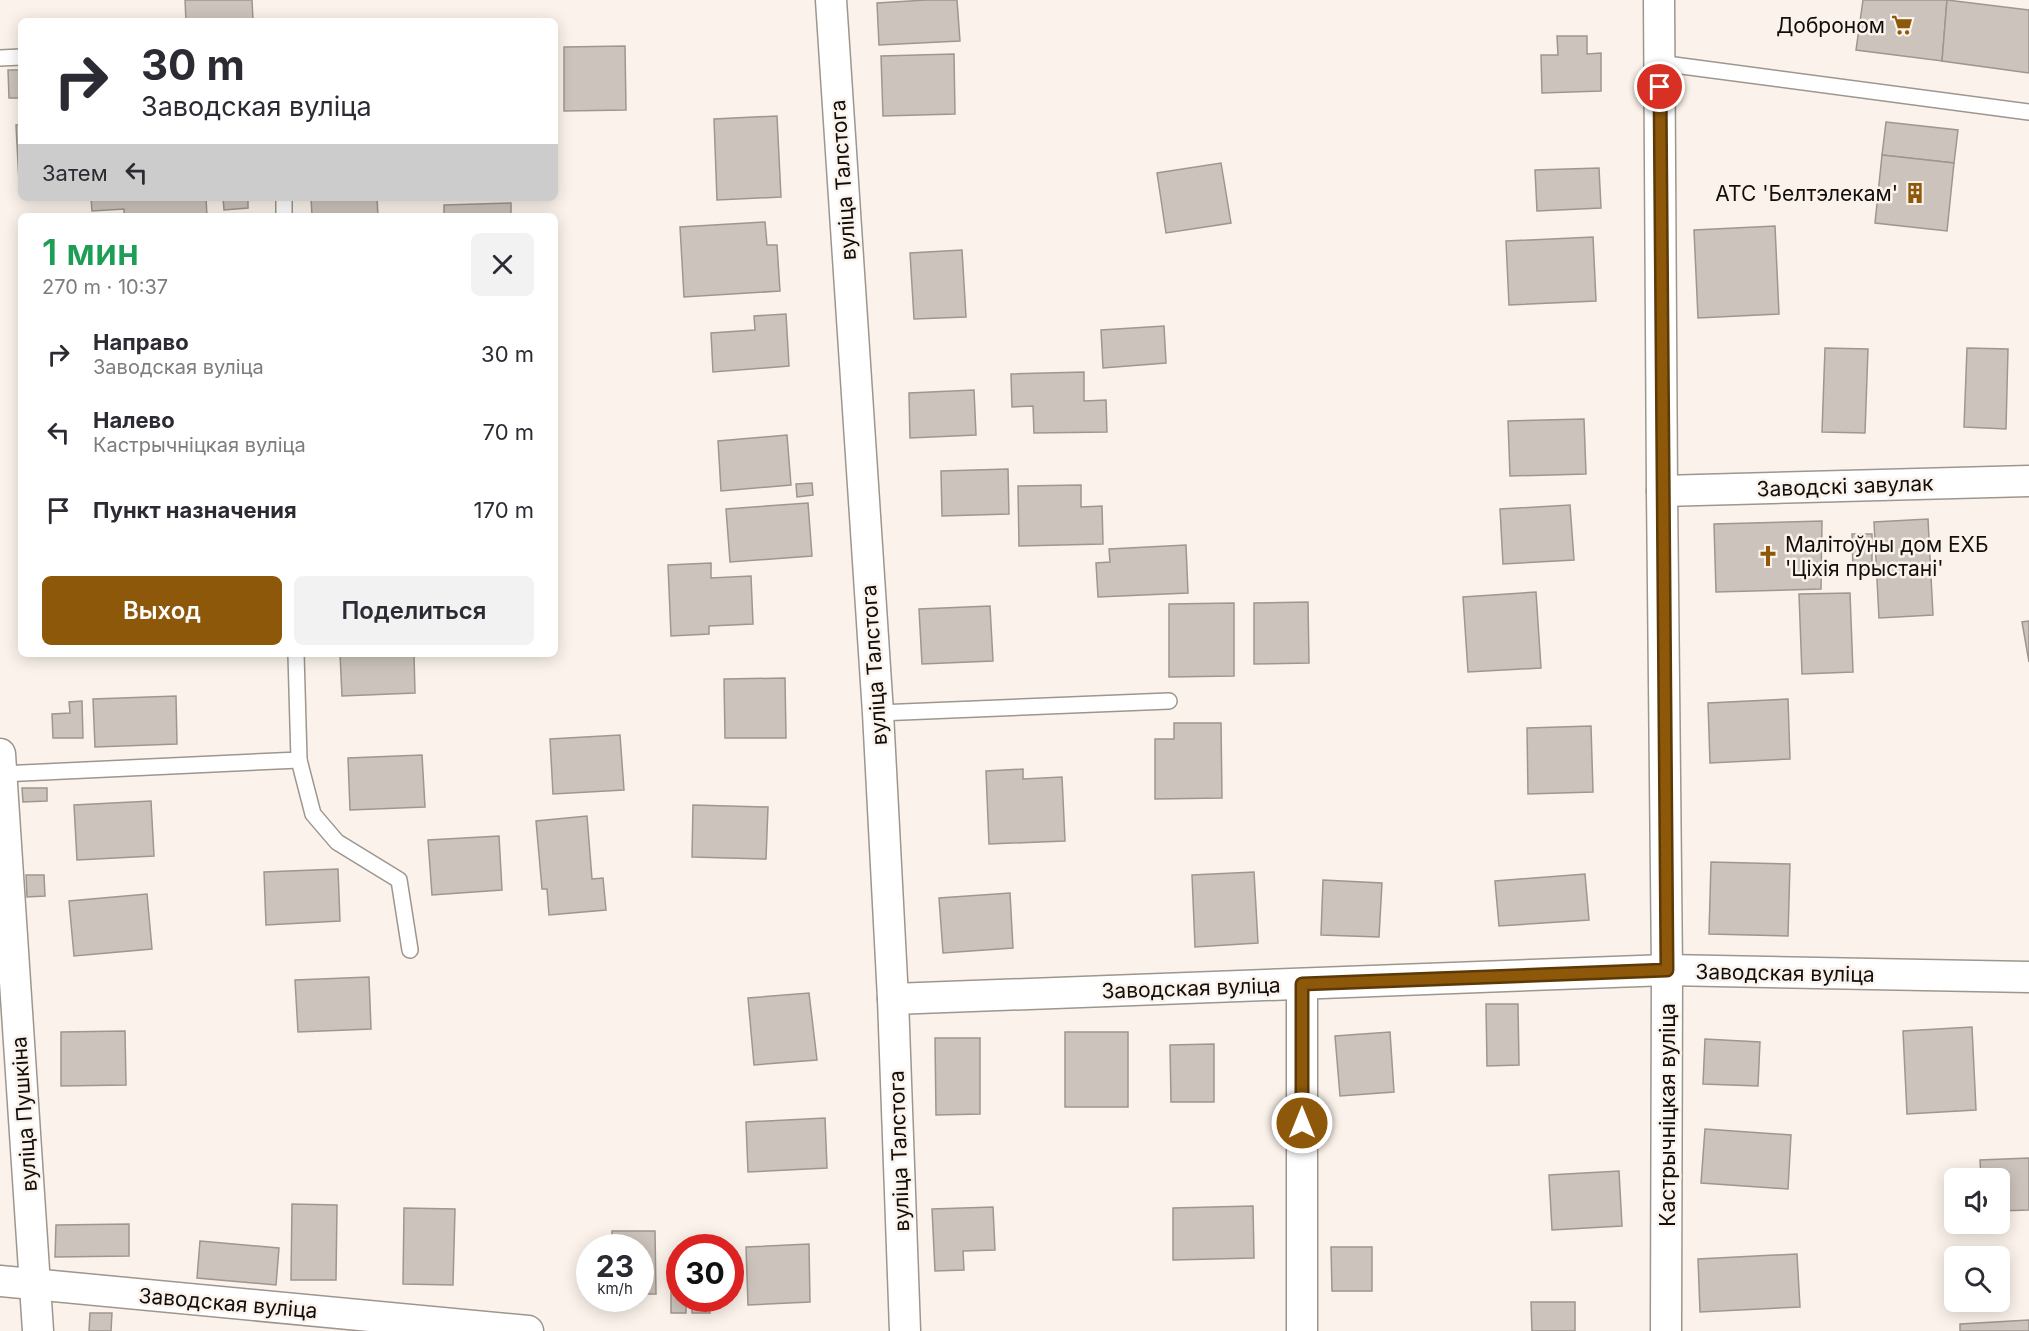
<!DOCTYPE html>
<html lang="ru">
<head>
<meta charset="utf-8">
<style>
	:root { --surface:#fff; --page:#f2f2f3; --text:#2b2b33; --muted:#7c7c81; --accent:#8d580a }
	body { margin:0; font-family:Inter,sans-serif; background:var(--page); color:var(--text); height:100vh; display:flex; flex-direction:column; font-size:22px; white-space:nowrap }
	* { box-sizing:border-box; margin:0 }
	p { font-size:20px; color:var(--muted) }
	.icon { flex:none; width:33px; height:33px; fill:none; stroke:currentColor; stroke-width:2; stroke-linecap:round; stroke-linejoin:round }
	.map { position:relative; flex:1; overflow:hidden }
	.drawer { position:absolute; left:18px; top:213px; width:540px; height:444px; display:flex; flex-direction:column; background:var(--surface); border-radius:9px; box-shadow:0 3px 15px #0003 }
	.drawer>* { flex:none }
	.hud { position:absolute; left:18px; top:18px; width:540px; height:183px; border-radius:9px; box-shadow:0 3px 15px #0003; background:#fff; color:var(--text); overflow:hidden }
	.fabs { position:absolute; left:1944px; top:1168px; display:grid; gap:12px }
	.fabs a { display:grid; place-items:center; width:66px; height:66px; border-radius:9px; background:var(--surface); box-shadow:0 3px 15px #0003; font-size:30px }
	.speed { position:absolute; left:576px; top:1234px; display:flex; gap:12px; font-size:30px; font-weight:700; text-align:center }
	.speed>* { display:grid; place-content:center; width:78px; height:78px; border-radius:50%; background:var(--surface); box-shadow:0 3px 15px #0003; line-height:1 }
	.speed small { font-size:15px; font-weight:400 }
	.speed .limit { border:9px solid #d22; background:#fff; color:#111 }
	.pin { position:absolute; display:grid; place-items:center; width:51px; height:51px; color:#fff; margin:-26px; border:3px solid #fff; border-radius:50%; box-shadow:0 2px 6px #0007 }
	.me { position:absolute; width:66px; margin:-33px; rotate:0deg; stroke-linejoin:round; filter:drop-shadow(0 0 4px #0008) }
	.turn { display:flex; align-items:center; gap:21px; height:126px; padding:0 24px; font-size:27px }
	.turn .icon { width:78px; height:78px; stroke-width:2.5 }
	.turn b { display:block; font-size:42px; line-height:51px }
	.then { display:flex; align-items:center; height:57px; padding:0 24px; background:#0003; gap:12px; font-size:22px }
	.round { display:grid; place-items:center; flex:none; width:63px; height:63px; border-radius:9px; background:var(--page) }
	.overview { display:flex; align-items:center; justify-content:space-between; height:102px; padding:0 24px }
	h1 { font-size:36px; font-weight:600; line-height:45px; color:#1e9e55 }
	.primary-button { display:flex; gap:12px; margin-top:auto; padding:12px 24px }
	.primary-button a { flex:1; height:69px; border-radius:9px; background:var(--accent); color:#fff; font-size:24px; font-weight:600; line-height:69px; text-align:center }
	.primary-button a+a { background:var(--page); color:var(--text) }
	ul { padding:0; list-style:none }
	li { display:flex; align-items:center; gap:18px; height:78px; padding:0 24px }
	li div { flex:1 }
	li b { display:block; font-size:22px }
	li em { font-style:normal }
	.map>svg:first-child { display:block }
	.building { fill:#ccc4bc; stroke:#9e978f; stroke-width:1.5 }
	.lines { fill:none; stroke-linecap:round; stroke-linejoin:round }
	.service-casing { stroke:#9d968e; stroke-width:18 }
	.minor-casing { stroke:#9d968e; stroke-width:33 }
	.service { stroke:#fff; stroke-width:15 }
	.minor { stroke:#fff; stroke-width:30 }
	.route-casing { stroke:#5c3906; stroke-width:15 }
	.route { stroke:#8d580a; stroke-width:10 }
	.labels { text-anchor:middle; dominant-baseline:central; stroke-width:5; stroke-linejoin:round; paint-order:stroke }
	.poi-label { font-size:21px; fill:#110e0c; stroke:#fbf3eb; text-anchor:end }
	.street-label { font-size:21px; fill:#110e0c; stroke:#fbf3eb }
</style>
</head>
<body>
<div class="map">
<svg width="2029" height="1331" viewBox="0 0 2029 1331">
	<rect width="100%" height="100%" fill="#fbf3eb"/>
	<!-- building -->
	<g class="building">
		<path d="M185,0H252L253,21H186Z"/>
		<path d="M926,0H957L960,41L879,45L877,3Z"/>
		<path d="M1863,0H1947L1942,61L1856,50Z"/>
		<path d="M1947,0L2029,10V73L1942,61Z"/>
		<path d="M1557,36H1587V54L1601,53V91L1542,93L1541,55H1558Z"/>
		<path d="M625,46L626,110L564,111V47Z"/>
		<path d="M954,54L955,114L883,116L881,56Z"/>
		<path d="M8,70H21V98H9Z"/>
		<path d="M777,116L781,197L717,200L714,119Z"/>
		<path d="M1886,122L1958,130L1954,163L1882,155Z"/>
		<path d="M21,124V182H19L16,125Z"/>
		<path d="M1882,155L1954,163L1947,231L1875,223Z"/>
		<path d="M1221,163L1231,223L1166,233L1157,173Z"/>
		<path d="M1599,168L1601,208L1537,211L1535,170Z"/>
		<path d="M91,198H206L207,216H124V209L92,211Z"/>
		<path d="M223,198H248V208L224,210Z"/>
		<path d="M311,198H377L378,216H312Z"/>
		<path d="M511,203V216H444V205Z"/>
		<path d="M765,222L767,245H777L780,291L684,297L680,227Z"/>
		<path d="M1775,226L1779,314L1698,318L1694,230Z"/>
		<path d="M1593,237L1596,301L1509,305L1506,241Z"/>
		<path d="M962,250L966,317L914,319L910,253Z"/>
		<path d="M786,314L789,366L713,372L711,333L755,330L754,316Z"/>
		<path d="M1164,326L1166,363L1103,368L1101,330Z"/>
		<path d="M1825,348L1868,349L1865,433L1822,432Z"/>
		<path d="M1967,348L2008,349L2006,429L1964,427Z"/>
		<path d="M1084,372V401L1106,400L1107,432L1034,433L1033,406L1012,407L1011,374Z"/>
		<path d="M974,390L976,435L910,438L909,393Z"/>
		<path d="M1584,419L1586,474L1510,476L1508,421Z"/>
		<path d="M787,435L791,485L721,491L718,441Z"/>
		<path d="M1008,469L1009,514L942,516L941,471Z"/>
		<path d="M812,483L813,495L797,497L796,484Z"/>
		<path d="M1081,485V507L1102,506L1103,544L1019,546L1018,486Z"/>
		<path d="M808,503L812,556L730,562L726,509Z"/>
		<path d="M1570,505L1574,560L1503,564L1500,509Z"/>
		<path d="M1928,519L1933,615L1879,618L1874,522Z"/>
		<path d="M1822,521L1821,589L1716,592L1714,524Z"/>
		<path d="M1852,534H1872V569L1853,570Z"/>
		<path d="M1186,545L1188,593L1098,597L1096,563L1110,562L1109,549Z"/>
		<path d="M711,563V578L751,576L753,624L709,626V634L671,636L668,565Z"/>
		<path d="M1536,592L1541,668L1468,672L1463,597Z"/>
		<path d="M1850,593L1853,672L1802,674L1799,594Z"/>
		<path d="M1308,602L1309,663L1254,664V603Z"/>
		<path d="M1234,603V676L1169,677V604Z"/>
		<path d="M990,606L993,661L922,664L919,609Z"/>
		<path d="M2029,621V662L2022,622Z"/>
		<path d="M340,654H414L415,693L342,696Z"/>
		<path d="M785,678L786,738H725L724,679Z"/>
		<path d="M176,696L177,744L95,747L93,699Z"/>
		<path d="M1788,699L1790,759L1710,763L1708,703Z"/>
		<path d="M82,701L83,738H53L52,714L70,713L69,702Z"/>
		<path d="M1174,723H1221L1222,798L1155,799V739H1174Z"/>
		<path d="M1591,726L1593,792L1528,794L1527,728Z"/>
		<path d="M620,735L624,790L553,794L550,739Z"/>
		<path d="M422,755L425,807L350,810L348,758Z"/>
		<path d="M1023,769V779L1062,777L1065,841L989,844L986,771Z"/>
		<path d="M22,788H47V801L23,802Z"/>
		<path d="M151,801L154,856L77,860L74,805Z"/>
		<path d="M693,805L768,807L766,859L692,857Z"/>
		<path d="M587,816L592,879L603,878L606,910L549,915L547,889H542L536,821Z"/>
		<path d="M499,836L502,890L432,895L428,840Z"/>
		<path d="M1711,862L1790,864L1788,936L1709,934Z"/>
		<path d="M338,869L340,921L266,925L264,872Z"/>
		<path d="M1254,872L1258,943L1195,947L1192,875Z"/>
		<path d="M1585,874L1589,920L1499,926L1495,881Z"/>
		<path d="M26,875H44L45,896L27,897Z"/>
		<path d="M1323,880L1382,883L1379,937L1321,935Z"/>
		<path d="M1010,893L1013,948L943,953L939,898Z"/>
		<path d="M147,894L152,949L74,956L69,901Z"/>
		<path d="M369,977L371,1029L298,1032L295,980Z"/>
		<path d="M809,993L817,1060L754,1065L748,998Z"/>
		<path d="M1486,1004H1518L1519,1065L1487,1066Z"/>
		<path d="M1972,1027L1976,1110L1907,1114L1903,1031Z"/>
		<path d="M125,1031L126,1085L61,1086V1032Z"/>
		<rect x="1065" y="1032" width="63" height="75"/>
		<path d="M1390,1032L1394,1092L1340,1096L1335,1036Z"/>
		<path d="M935,1038H980V1114L936,1115Z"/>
		<path d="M1705,1039L1760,1042L1758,1086L1703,1084Z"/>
		<path d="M1214,1044V1102H1171L1170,1045Z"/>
		<path d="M825,1118L827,1168L748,1172L746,1122Z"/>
		<path d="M1705,1129L1791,1135L1788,1189L1701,1183Z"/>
		<path d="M2029,1158V1210L2000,1211V1179H1981L1980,1160Z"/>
		<path d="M1619,1171L1622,1226L1552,1230L1549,1175Z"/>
		<path d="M292,1204L337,1205L336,1280H291Z"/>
		<path d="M1253,1206L1254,1258L1173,1260V1208Z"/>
		<path d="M993,1207L995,1250L963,1251L964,1270L935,1271L932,1209Z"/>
		<path d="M404,1208L455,1209L453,1285L403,1284Z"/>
		<path d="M129,1224V1256L55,1257L56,1225Z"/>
		<path d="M612,1231H655L656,1294H640V1248H612Z"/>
		<path d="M200,1241L279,1248L276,1285L197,1278Z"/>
		<path d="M809,1244L810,1302L748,1305L746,1247Z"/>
		<path d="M1331,1247H1372V1291H1332Z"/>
		<path d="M1797,1254L1800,1307L1700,1312L1698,1259Z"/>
		<path d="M671,1285H680V1299H686V1313H671Z"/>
		<path d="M692,1299H709L710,1313H692Z"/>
		<path d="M1531,1302H1575V1331H1532Z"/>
		<path d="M90,1313H112L111,1331H89Z"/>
		<path d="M2029,1320V1331H1960V1324Z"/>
	</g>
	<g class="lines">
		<defs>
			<g id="service">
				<path d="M0,58L21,57"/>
				<path d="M1659,63L2029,112"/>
				<path d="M284,198V216"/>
				<path d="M878,713L1169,701"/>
				<path d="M299,760L313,814L337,842L399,880L410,950"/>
				<path d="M1,774L299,760L296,654"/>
			</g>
			<g id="minor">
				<path d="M831,0L878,713L893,999L905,1331"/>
				<path d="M1659,0L1662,491L1667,970L1666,1331"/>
				<path d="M1662,491L2029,481"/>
				<path d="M0,754L38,1331"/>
				<path d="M1302,984V1331"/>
				<path d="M893,999L1667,970L2029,977"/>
				<path d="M0,1281L528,1331"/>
			</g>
		</defs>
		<!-- service casing -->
		<use href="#service" class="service-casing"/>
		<!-- minor casing -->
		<use href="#minor" class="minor-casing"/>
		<!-- service -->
		<use href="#service" class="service"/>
		<!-- minor -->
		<use href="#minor" class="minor"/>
	</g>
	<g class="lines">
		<defs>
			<path id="route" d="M1302,1123V984L1667,970L1660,87"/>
		</defs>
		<!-- route casing -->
		<use href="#route" class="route-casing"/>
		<!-- route -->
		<use href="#route" class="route"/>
	</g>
	<!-- icons -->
	<defs>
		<symbol id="supermarket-bare" viewBox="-9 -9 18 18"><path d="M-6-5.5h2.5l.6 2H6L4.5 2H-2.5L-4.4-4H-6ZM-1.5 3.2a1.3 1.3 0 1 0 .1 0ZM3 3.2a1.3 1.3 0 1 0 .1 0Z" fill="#8d580a" stroke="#fbf3eb" stroke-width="2.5" paint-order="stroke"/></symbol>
		<symbol id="building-bare" viewBox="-9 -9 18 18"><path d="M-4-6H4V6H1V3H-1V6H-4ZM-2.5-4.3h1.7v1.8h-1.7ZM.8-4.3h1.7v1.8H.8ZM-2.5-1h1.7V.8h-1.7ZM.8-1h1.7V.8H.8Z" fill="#8d580a" stroke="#fbf3eb" stroke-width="2.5" paint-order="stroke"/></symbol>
		<symbol id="church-bare" viewBox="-9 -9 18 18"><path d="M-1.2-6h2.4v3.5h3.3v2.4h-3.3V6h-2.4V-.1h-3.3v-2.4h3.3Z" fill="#8d580a" stroke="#fbf3eb" stroke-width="2.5" paint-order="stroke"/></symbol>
	</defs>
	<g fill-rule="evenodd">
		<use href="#supermarket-bare" x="1887" y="10" width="30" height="30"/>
		<use href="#building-bare" x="1900" y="178" width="30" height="30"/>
		<use href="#church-bare" x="1753" y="541" width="30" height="30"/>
	</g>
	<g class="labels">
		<!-- poi labels -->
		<g class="poi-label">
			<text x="1885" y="25">Доброном</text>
			<text x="1898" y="193">АТС 'Белтэлекам'</text>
			<text x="1785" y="544" text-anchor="start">Малітоўны дом ЕХБ<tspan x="1785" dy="24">'Ціхія прыстані'</tspan></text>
		</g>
		<!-- street labels -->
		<g class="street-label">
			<text transform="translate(843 180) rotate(-94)">вуліца Талстога</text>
			<text transform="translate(1845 486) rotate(-2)">Заводскі завулак</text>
			<text transform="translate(874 665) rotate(-94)">вуліца Талстога</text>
			<text transform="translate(1785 973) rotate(1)">Заводская вуліца</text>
			<text transform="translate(1191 988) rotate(-2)">Заводская вуліца</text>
			<text transform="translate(24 1114) rotate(-94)">вуліца Пушкіна</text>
			<text transform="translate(1667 1115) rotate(-90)">Кастрычніцкая вуліца</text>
			<text transform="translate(899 1151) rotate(-92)">вуліца Талстога</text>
			<text transform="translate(228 1303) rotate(5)">Заводская вуліца</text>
		</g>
	</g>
</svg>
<div class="fabs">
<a><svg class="icon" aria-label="sound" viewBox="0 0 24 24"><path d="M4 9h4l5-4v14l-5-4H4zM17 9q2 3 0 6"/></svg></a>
<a><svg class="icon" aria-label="search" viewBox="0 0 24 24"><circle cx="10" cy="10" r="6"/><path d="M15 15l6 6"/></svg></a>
</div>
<div class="speed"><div>23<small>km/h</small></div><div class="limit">30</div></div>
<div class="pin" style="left:1660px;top:87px;background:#d93025"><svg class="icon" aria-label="arrive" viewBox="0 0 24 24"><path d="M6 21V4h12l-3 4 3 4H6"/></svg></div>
<svg class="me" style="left:1302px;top:1123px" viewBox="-20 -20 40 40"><circle r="17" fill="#8d580a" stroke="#fff" stroke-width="3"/><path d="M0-11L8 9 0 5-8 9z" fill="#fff"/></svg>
<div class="hud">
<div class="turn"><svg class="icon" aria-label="right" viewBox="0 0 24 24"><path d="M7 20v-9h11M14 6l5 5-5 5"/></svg><div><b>30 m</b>Заводская вуліца</div></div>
<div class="then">Затем<svg class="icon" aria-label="left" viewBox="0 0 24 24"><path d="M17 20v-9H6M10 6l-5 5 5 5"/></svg></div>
</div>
<section class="drawer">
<div class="overview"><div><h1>1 мин</h1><p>270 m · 10:37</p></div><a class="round"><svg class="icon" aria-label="close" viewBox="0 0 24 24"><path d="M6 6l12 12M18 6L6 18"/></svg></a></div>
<ul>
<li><svg class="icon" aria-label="right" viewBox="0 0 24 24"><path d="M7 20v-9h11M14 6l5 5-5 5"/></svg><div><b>Направо</b><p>Заводская вуліца</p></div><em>30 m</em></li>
<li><svg class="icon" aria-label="left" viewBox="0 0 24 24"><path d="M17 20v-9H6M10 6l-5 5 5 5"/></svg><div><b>Налево</b><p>Кастрычніцкая вуліца</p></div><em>70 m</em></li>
<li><svg class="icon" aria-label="arrive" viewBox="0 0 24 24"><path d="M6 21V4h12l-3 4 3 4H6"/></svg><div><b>Пункт назначения</b></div><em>170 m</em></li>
</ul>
<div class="primary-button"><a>Выход</a><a>Поделиться</a></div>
</section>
</div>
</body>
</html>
